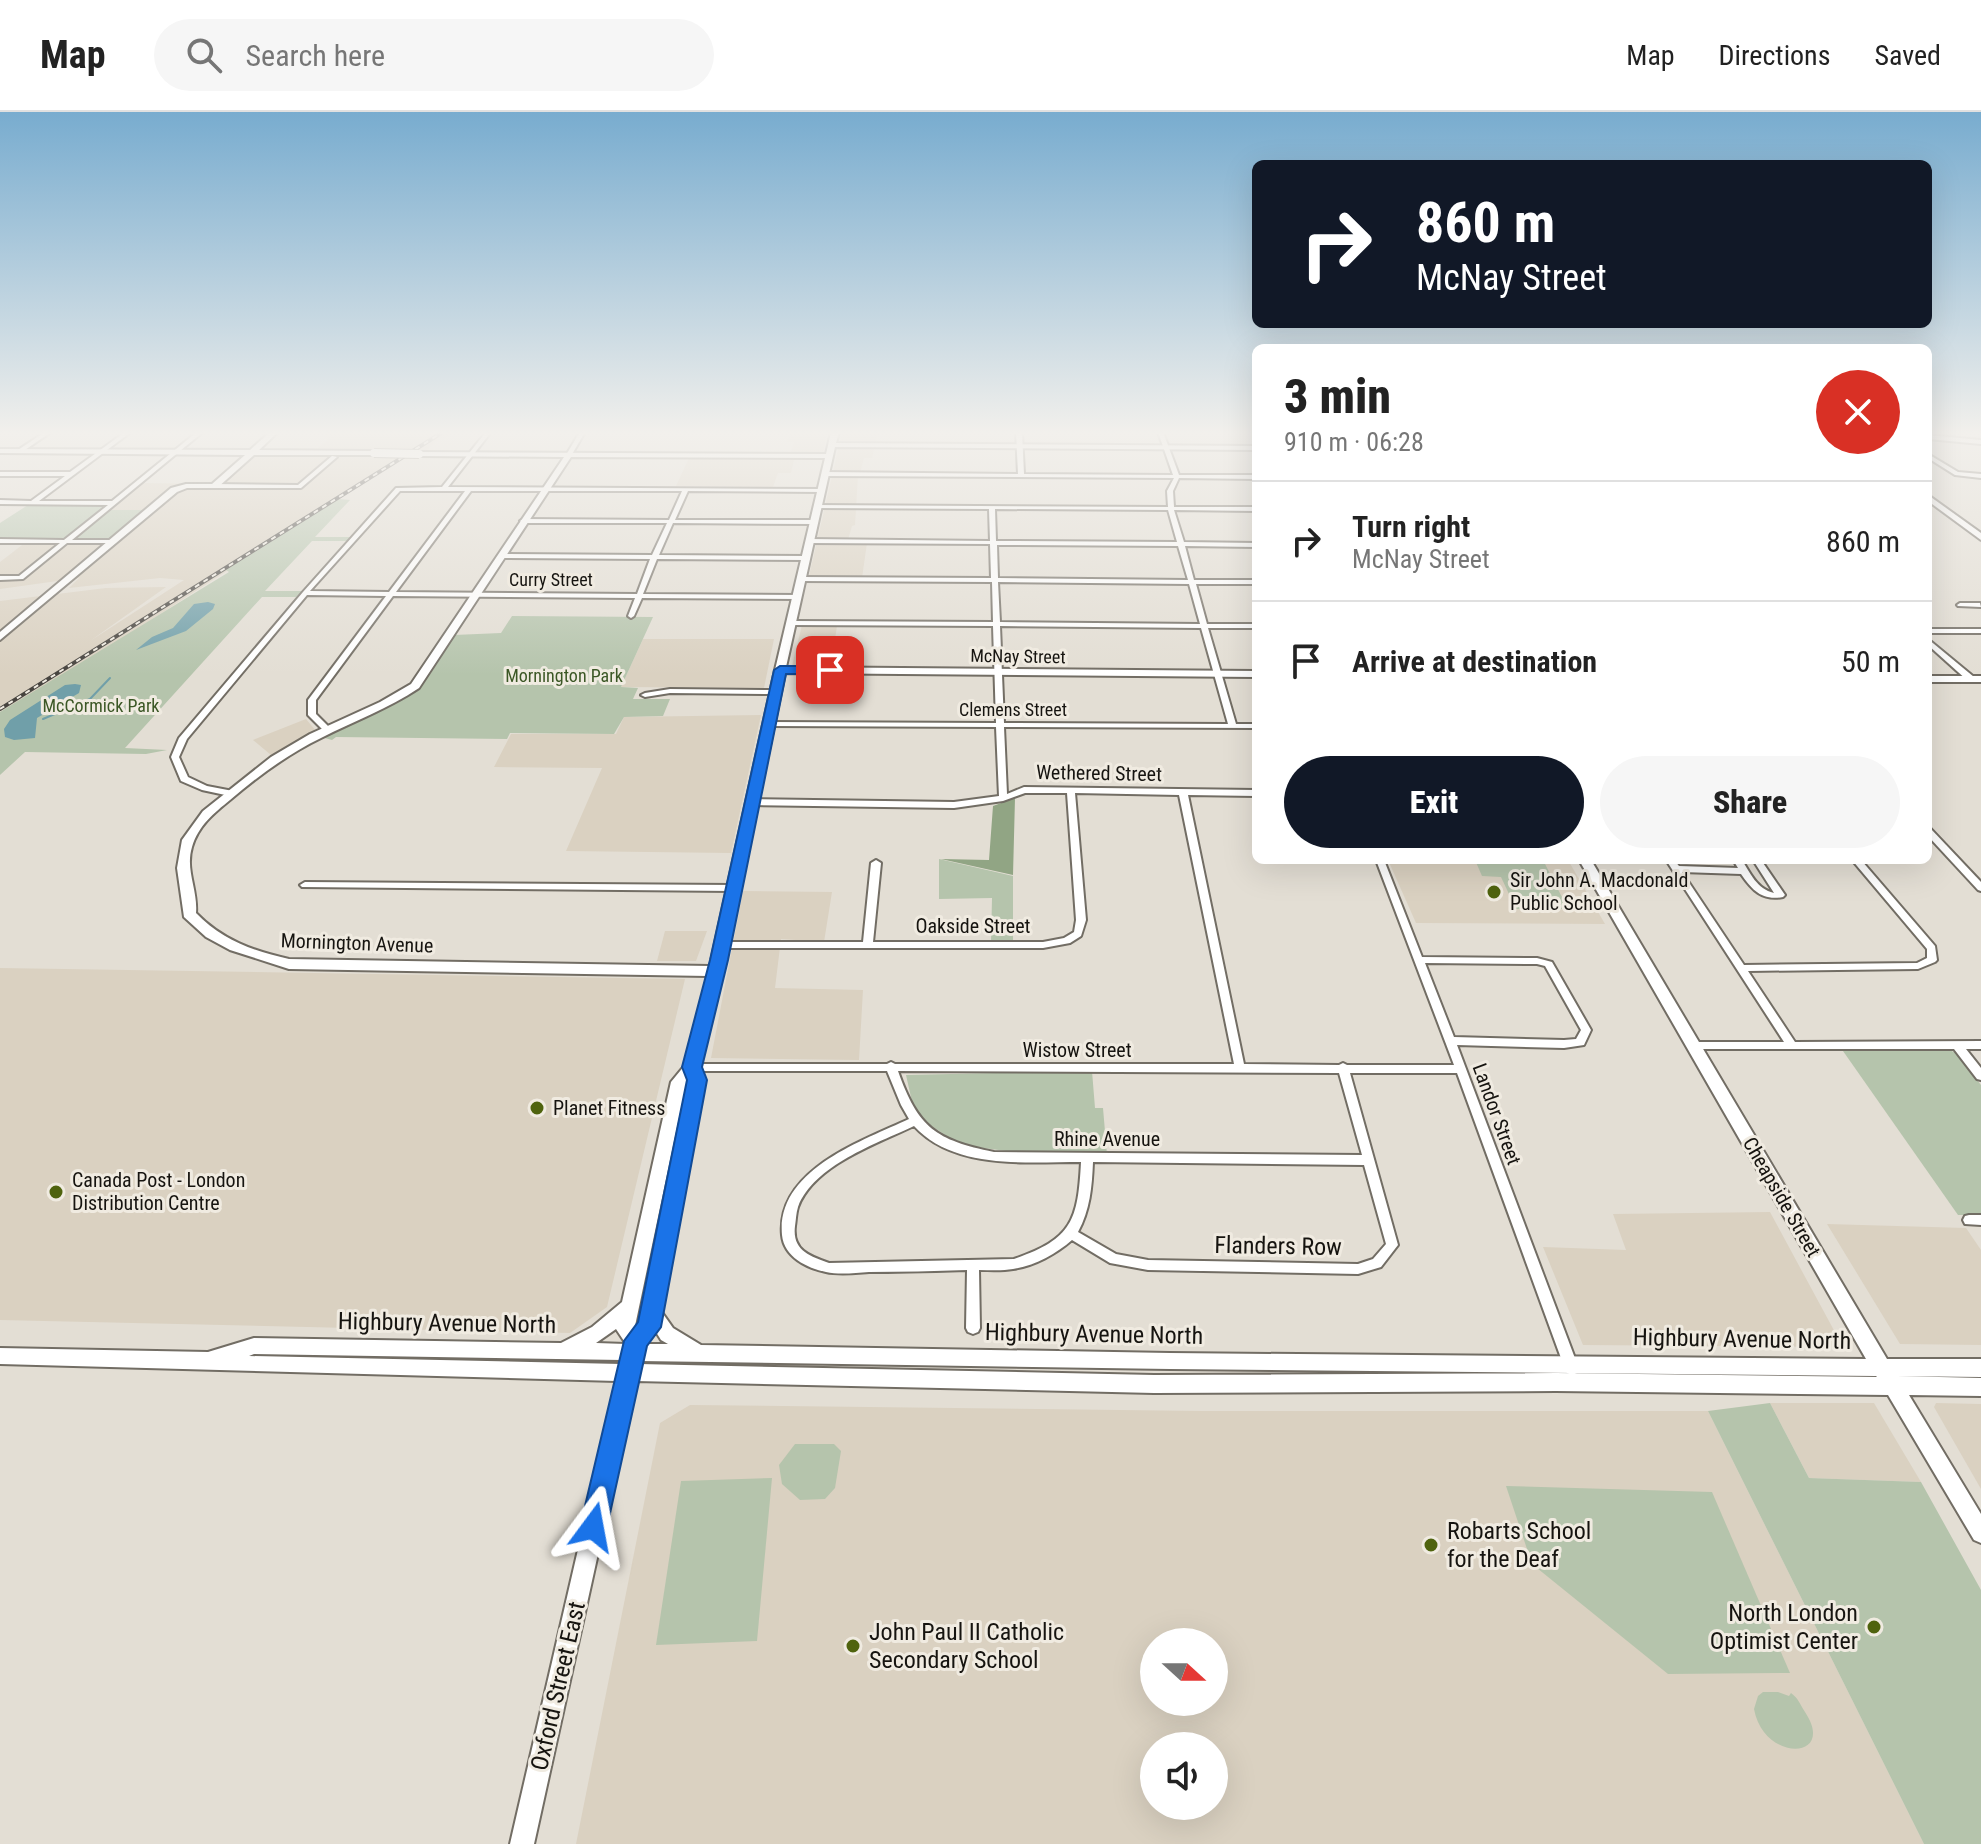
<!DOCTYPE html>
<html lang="en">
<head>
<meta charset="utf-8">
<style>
	:root { --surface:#fff; --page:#f6f6f6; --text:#222; --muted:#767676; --line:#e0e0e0; --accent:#111827 }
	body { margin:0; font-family:"Roboto Condensed",sans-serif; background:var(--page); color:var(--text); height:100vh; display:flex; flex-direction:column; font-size:30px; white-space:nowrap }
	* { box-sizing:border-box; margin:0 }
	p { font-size:26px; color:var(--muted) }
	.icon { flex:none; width:44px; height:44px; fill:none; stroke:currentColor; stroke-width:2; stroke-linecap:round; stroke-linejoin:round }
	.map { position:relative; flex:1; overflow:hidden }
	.sheet { position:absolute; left:1252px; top:232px; width:680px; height:520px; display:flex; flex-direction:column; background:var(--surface); border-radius:12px; box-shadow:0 8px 32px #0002 }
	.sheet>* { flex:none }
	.banner { position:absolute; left:1252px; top:48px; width:680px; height:168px; border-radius:12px; box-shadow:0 8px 32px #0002; background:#111827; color:#fff; overflow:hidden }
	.needle { width:52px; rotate:111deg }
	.buttons { position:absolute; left:1140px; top:1516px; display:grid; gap:16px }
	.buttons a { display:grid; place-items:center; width:88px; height:88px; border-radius:50%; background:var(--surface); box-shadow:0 8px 32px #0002; font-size:40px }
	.pin { position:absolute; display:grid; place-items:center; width:68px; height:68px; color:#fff; margin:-34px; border-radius:16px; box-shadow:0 4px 12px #0006 }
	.me { position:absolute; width:88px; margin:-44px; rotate:13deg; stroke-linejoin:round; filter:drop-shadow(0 0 6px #0008) }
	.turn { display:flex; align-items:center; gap:28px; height:168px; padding:0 32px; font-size:36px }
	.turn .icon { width:104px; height:104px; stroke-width:2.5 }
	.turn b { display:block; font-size:56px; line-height:68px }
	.round { display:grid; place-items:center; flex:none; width:84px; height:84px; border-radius:42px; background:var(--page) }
	.summary { display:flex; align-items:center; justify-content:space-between; height:136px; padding:0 32px }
	h1 { font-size:48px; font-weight:800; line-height:60px }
	.button { display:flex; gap:16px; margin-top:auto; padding:16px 32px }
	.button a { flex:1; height:92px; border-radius:48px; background:var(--accent); color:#fff; font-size:32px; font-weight:800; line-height:92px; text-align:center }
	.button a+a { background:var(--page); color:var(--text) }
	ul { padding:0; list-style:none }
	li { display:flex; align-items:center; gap:24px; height:120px; padding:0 32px; border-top:2px solid var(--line) }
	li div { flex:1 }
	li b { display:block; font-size:30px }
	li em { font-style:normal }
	header { display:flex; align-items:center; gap:48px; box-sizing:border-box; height:112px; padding:0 40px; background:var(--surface); border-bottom:2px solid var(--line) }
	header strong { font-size:38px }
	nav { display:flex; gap:44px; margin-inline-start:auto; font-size:28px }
	.search { width:560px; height:72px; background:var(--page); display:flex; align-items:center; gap:20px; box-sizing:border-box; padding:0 28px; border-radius:44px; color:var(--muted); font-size:30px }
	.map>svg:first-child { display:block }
	.built { fill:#dad1c1; fill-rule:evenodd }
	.green { fill:#b5c4ac }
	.forest { fill:#91a584 }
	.water { fill:#709fa9 }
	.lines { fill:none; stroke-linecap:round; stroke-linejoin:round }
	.stream { stroke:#709fa9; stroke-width:2 }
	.street-casing { stroke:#726d64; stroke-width:4 }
	.secondary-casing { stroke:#726d64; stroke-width:4 }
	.street { fill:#fff; fill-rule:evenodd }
	.secondary { fill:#fff; fill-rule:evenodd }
	.rail-casing { stroke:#47443f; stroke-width:4 }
	.rail { stroke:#f0ebe1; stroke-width:2; stroke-dasharray:5; stroke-linecap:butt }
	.secondary-bridge-casing { stroke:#726d64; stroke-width:10; stroke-linecap:butt }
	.secondary-bridge { stroke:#fff; stroke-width:8 }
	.route { fill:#1a73e8; stroke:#114b97; stroke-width:2 }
	.poi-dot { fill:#4f630e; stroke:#f0ebe1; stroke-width:3 }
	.labels { text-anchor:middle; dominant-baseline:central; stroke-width:6; stroke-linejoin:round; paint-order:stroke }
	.far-street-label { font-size:18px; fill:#161410; stroke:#f0ebe1 }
	.far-park-label { font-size:18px; fill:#3b5725; stroke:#f0ebe1 }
	.street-label { font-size:20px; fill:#161410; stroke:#f0ebe1 }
	.poi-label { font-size:20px; fill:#161410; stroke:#f0ebe1; text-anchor:start }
	.near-street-label { font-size:24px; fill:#161410; stroke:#f0ebe1 }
	.near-poi-label { font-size:24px; fill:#161410; stroke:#f0ebe1; text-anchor:start }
</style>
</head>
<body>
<header>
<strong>Map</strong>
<div class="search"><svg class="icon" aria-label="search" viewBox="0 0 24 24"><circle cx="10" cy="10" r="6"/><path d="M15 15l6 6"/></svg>Search here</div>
<nav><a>Map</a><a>Directions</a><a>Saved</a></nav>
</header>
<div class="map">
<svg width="1981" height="1732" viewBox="0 0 1981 1732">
	<rect width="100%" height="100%" fill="#e3ded4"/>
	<!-- built -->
	<g class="built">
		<path d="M327,320H457L436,329L426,339H417L354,377L81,553L0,600V489L106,476L166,475L90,529L184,468L160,466L69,476L79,466L0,477V450L26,430L118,431L156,399L109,398L143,371L213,372L246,345L381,344L391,339L318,336L328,328Z"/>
		<path d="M827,320L823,342L790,343L794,330H787L790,322Z"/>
		<path d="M842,320H878L872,346H864L860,361L833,360Z"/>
		<path d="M689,346L736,348H794L791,361H778L773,375L676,374Z"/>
		<path d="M832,364H858L855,413L852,414L847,431H867L862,466L809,464Z"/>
		<path d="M802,513L837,514L831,554H792Z"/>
		<path d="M643,527H774L764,576L621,575Z"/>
		<path d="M761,603L731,741L566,739L602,656L494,655L511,622H616L624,605Z"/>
		<path d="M306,607L316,619L271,643L253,628Z"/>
		<path d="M1388,748H1568L1605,812L1416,811Z"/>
		<path d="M743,779L832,780L824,830L781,827L775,876L863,878L859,948L711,946Z"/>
		<path d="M665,819H707L696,849H657Z"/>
		<path d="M0,856L685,867L607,1195L570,1221L0,1208Z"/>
		<path d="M1770,1100L1843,1235L1583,1233L1543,1135L1626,1138L1613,1102Z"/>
		<path d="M1827,1112L1966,1116L1981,1138V1233L1900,1232Z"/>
		<path d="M1770,1291H1874L1921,1370L1809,1366Z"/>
		<path d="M1936,1291L1981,1292V1377L1934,1295Z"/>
		<path d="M690,1293L1202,1299H1708L1924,1732H576L660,1311ZM1154,1530H1214V1590H1154ZM1154,1634H1214V1694H1154Z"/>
	</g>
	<!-- green -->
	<g class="green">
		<path d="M338,387L350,388L315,425H351L348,429H312L265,479H302L296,485H262L125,636L167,638L146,642L25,640L0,663V600L229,460L226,458Z"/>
		<path d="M28,393H107L102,398H147L109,427L0,426V411Z"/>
		<path d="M512,504L653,505L621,575L638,576L633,587H670L663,604L624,605L614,622L510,621L507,627L336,625L332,628L321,625C358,608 406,594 431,561C439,549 446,535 454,523L501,521Z"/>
		<path d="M939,747L1013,764V829L991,830L992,786L939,787Z"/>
		<path d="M1475,748H1543L1568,797H1516L1501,765L1482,764Z"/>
		<path d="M1950,938L1957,942L1981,973V1103H1958L1843,939Z"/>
		<path d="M1092,959L1095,996H1103L1107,1043L1021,1041L960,1033L915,1003L906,963Z"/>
		<path d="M1770,1291L1809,1366L1921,1370L1981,1478V1732H1924L1708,1299Z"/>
		<path d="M795,1332H834L841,1339L835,1376L825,1387L800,1388L782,1372L779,1353Z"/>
		<path d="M772,1366L757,1529L656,1533L681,1369Z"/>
		<path d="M1506,1374L1712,1380L1790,1561L1668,1562L1532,1452Z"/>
		<path d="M1763,1580H1778L1789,1584L1791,1581C1799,1587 1799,1591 1805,1600C1837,1648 1764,1651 1754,1597L1758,1584Z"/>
	</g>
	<!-- forest -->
	<path class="forest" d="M1015,686L1013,763L941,747L989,748L993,694Z"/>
	<!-- water -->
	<g class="water">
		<path d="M208,490L215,492L213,497L186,519L136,538L152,525L173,516L194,492Z"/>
		<path d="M75,572L81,573L79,581L37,606L35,626L14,628L5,625L4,617L10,608L65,573Z"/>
	</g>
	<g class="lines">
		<!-- stream -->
		<path class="stream" d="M43,607L90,587L110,566"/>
		<defs>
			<g id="street">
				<path d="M45,320H51L22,340H18V338Z"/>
				<path d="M125,320H131L39,389H112L197,320H203L72,428H112L115,430L114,431H67L23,467L0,468V464H19L60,431H0V427L64,428L108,393L0,392V388L31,389L65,364H0V360H70Z"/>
				<path d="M486,320H491L448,375L823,377L824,378L821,380L688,379L675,408H815L818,410L815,412L673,411L659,443L806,444L809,446L806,448L657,447L643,482L798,483L801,485L798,487L642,486L634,504L631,506L628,504L635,486L393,484L316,588V602L332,618L328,620H325L308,603V588L386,484L307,483L187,627L179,645L188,665L207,674L233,679L234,681L230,684L202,678L181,669L171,645L179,626L303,480L396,376L442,375ZM400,379H465L389,480L310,479ZM471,379H682L669,408L523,407L520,409L523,411H667L652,443L501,442L498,444L501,446L650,447L637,482L396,480Z"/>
				<path d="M580,320H585L571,344H567L566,343Z"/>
				<path d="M1016,320H1022L1024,362L1173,363L1158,320H1163L1179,363H1256V367L1179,366L1173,379L1174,395H1256V399L1174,398L1184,430L1256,431V435L1185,434L1194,468H1256V472H1196L1207,512H1256V516H1208L1236,612H1256V616L1004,615L1007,682L1024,675L1256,678V684L1188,683L1244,952L1339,953L1343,951L1347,953H1454L1376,748H1384L1422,845L1537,846L1552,850L1591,918L1584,933L1564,936L1457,933L1579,1257L1577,1261L1572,1263L1567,1261L1565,1257L1457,961H1350L1398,1133L1381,1155L1358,1162L1148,1158L1110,1151L1072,1128C1056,1142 1034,1154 1013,1157C1002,1159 990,1158 979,1158L980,1216L978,1220L973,1222L968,1220L966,1216L967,1158C934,1159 901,1160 869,1160C855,1161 839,1163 826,1160C807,1156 784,1145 782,1123C776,1058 862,1029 909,1007L901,993L887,959H692L688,958L687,955L688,952H887L891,950L895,952H1234L1179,683L1075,681L1086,808L1081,824L1070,831L1043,836H722L717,833L722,830H863L871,751L876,748L881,751L873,830H1043L1064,826L1074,820L1076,808L1067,681H1025L1003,689L954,696L751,693L747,690L751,687L954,690L999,684L996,615L769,614L765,612L769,610L996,611L993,514L793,513L790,511L793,509L993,510L992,470L801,469L798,467L801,465L991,466L990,432L810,431L807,429L810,427L990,429L989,397L817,396L814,394L815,393L1168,395L1167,379L1174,366L825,364L822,362L825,360L1018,362ZM995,397L1168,398L1177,430L996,429ZM997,433L1178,434L1188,468L998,466ZM998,470L1189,472L1200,512L1000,510ZM1000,514L1201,516L1228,612L1004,611ZM1425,851L1537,852L1545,854L1581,918L1576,927L1564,928L1454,925ZM898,959L1339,961L1362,1043L994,1040C936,1028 918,1016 898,959ZM914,1014C954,1058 1027,1050 1081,1050C1078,1109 1072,1127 1014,1147L829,1151C809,1144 792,1138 795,1114C796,1108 796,1101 798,1095C814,1053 876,1032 914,1014ZM1093,1050L1364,1053L1386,1132L1373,1147L1358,1152L1148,1148L1116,1142L1078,1120C1090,1098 1092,1075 1093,1050Z"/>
				<path d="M1928,342L1958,360L1981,362V366L1955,363L1928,346Z"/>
				<path d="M332,344L337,345L301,376H214L211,374L214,372L298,373Z"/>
				<path d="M1960,491H1980L1981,495L1958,494L1957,493Z"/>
				<rect x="1928" y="517" width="53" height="4"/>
				<path d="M1928,527L1974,565V569H1968L1928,533Z"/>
				<path d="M670,577L775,578L779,580L775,582L670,581L645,585L641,583L645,581Z"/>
				<path d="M1928,716L1931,717L1981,770V779L1978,778L1928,724Z"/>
				<path d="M1666,748H1674L1679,754L1738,756L1733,748H1742C1750,761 1757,777 1774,781L1753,748H1761L1785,783L1783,785C1762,789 1752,778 1741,762L1682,760L1744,853L1917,851L1927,846V837L1852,748H1861L1935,834L1937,848L1935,850L1918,857L1748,859L1795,930L1981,929V937H1966L1981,956V968L1977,967L1954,937H1689L1688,934L1689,931L1693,930H1784Z"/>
				<path d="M305,770L734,773L739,776L734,779L302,775L300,773Z"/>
				<path d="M1969,1103H1981V1113L1965,1112L1963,1108L1965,1104Z"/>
			</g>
			<g id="secondary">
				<path d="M270,320H278L259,338L374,339L378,341L374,343H254L217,376H187L177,380L0,528V520L171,376L186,372H212L245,343L0,341V337L250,338Z"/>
				<path d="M831,320H839L836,331L1256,334V338L835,335L786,555L1256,559V565L785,561L723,859L700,955L705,968L661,1199L673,1216L701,1233L1170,1241L1866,1247L1579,748H1591L1887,1247H1981V1265L1897,1264L1981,1266V1284L1909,1283L1981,1402V1431L1974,1428L1888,1283L1556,1279L1154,1281L636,1269L534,1732H510L617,1269L0,1252V1236L208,1240L254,1226L561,1231L592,1215L622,1190L671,970L685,953L708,864L289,857L230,838L206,825L184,805L177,756L182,728L203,699L271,645L310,622L380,590L411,572L564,345L419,344L415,342L416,340L826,342ZM571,345L825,346L775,558L710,854L289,847C253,839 222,828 196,801C198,778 185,758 192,735C198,714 214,701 230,688C258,664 288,642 321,626C354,609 388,597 419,576ZM689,968L641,1211L636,1216L635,1214L686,972ZM616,1217L626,1232L596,1231ZM656,1220L661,1228L668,1232H645ZM254,1242L622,1248L621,1252L249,1244ZM640,1249L1170,1257L1876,1264L1877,1265L1556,1261L1154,1263L639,1252Z"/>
				<path d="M1928,323L1981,328V332L1928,327Z"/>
				<path d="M1928,383L1981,421V428L1928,389Z"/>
				<rect x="1928" y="564" width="53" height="6"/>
			</g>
		</defs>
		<!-- street casing -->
		<use href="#street" class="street-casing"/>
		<!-- secondary casing -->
		<use href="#secondary" class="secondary-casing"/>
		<!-- street -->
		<use href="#street" class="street"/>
		<!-- secondary -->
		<use href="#secondary" class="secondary"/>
		<defs>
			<path id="rail" d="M0,597L443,320"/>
		</defs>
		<!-- rail casing -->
		<use href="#rail" class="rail-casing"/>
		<!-- rail -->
		<use href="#rail" class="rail"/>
		<defs>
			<path id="secondary-bridge" d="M374,341L419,342"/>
		</defs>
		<!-- secondary-bridge casing -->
		<use href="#secondary-bridge" class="secondary-bridge-casing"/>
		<!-- secondary-bridge -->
		<use href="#secondary-bridge" class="secondary-bridge"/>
	</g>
	<!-- sky -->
	<linearGradient id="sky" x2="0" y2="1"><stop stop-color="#78accf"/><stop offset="0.57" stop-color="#f2f0ec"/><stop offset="1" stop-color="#f2f0ec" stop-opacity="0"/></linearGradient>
	<rect width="1981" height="563" fill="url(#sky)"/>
	<!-- route -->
	<path class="route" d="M780,554H830L836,558L830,562H786L728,848L702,955L707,968L661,1215L647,1234L607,1415L603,1424L593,1428L584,1424L580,1415L624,1229L638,1210L687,968L682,955L710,848L774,558Z"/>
	<!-- markers -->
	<g class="poi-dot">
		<circle cx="1494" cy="780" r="8"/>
		<circle cx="537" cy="996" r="8"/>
		<circle cx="56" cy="1080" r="8"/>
		<circle cx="1431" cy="1433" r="8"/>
		<circle cx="1874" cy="1515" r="8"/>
		<circle cx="853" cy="1534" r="8"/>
	</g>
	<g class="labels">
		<!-- far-street labels -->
		<g class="far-street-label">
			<text x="551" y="467">Curry Street</text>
			<text transform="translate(1018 544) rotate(1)">McNay Street</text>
			<text x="1013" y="597">Clemens Street</text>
		</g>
		<!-- far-park labels -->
		<g class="far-park-label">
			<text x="564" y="563">Mornington Park</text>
			<text x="101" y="593">McCormick Park</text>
		</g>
		<!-- street labels -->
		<g class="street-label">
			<text transform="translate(1099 661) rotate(1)">Wethered Street</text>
			<text x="973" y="814">Oakside Street</text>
			<text transform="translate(357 831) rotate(2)">Mornington Avenue</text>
			<text x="1077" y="938">Wistow Street</text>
			<text transform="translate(1497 1002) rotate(70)">Landor Street</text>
			<text x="1107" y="1027">Rhine Avenue</text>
			<text transform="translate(1782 1085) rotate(60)">Cheapside Street</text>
		</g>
		<!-- poi labels -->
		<g class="poi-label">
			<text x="1510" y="768">Sir John A. Macdonald<tspan x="1510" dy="23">Public School</tspan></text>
			<text x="553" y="996">Planet Fitness</text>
			<text x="72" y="1068">Canada Post - London<tspan x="72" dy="23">Distribution Centre</tspan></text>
		</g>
		<!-- near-street labels -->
		<g class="near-street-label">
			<text transform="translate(1278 1134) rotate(1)">Flanders Row</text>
			<text transform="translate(447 1211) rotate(1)">Highbury Avenue North</text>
			<text transform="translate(1094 1222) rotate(1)">Highbury Avenue North</text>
			<text transform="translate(1742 1227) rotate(1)">Highbury Avenue North</text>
			<text transform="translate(558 1574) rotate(-77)">Oxford Street East</text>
		</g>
		<!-- near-poi labels -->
		<g class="near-poi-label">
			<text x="1447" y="1419">Robarts School<tspan x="1447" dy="28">for the Deaf</tspan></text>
			<text x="1858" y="1501" text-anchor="end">North London<tspan x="1858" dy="28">Optimist Center</tspan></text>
			<text x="869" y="1520">John Paul II Catholic<tspan x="869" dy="28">Secondary School</tspan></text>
		</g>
	</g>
</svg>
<div class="buttons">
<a><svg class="needle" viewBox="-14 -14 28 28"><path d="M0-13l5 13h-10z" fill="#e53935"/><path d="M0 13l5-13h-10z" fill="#767676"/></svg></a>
<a><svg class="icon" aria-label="sound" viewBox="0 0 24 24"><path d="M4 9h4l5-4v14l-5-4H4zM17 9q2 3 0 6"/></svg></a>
</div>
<div class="pin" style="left:830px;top:558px;background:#d93025"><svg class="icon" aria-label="arrive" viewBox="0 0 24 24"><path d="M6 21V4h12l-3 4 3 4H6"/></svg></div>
<svg class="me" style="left:593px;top:1415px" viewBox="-20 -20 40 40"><path d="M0-17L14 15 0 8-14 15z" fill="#1a73e8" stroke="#fff" stroke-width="4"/></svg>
<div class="banner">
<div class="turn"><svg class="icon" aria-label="right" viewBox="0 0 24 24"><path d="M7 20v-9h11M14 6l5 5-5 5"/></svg><div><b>860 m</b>McNay Street</div></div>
</div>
<section class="sheet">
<div class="summary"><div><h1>3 min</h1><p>910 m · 06:28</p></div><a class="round" style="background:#d93025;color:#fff"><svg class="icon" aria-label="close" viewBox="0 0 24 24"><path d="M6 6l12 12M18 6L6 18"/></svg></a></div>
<ul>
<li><svg class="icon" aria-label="right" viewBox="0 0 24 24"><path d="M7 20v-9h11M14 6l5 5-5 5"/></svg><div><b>Turn right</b><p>McNay Street</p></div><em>860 m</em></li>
<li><svg class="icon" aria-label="arrive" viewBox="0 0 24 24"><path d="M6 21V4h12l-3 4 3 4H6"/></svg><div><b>Arrive at destination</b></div><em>50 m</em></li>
</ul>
<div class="button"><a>Exit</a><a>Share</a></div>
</section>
</div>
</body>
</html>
